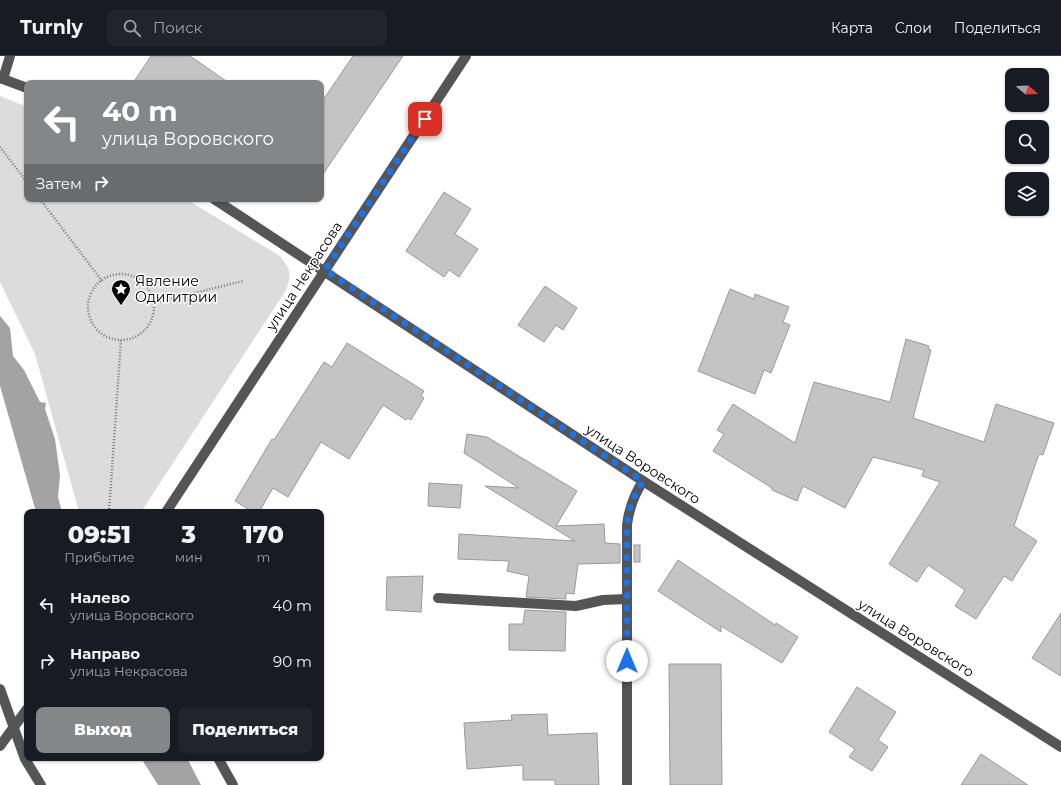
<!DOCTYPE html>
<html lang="ru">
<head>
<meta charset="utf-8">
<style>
	:root { --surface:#171b24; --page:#20242c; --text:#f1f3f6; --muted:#9ea1a6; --line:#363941; --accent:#858687 }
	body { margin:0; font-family:Montserrat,sans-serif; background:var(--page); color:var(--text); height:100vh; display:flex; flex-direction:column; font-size:15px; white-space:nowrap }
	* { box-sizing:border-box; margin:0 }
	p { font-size:13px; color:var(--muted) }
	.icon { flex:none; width:22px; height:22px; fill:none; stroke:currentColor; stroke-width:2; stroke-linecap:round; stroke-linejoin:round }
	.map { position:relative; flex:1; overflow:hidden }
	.panel { position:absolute; left:24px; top:453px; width:300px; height:252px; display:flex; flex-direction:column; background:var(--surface); border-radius:8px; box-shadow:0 1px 3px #0004 }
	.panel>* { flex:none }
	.guide { position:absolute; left:24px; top:24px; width:300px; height:122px; border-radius:8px; box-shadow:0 1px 3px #0004; background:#858687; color:#fff; overflow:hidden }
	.needle { width:26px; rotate:109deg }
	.tools { position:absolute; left:1005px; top:12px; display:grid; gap:8px }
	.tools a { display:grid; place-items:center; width:44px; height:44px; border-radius:8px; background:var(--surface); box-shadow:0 1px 3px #0004; font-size:20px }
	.pin { position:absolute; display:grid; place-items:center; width:34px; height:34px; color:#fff; margin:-17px; border-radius:8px; box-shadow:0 2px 6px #0006 }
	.me { position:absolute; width:44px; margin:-22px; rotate:0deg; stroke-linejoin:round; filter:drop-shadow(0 0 3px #0008) }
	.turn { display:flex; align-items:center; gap:14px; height:84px; padding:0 12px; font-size:18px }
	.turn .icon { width:52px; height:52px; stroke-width:2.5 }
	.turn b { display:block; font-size:28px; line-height:34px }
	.then { display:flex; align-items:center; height:38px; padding:0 12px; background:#0003; gap:8px; font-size:15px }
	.eta { display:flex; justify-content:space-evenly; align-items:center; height:68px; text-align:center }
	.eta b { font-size:24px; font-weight:800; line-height:28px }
	.action { display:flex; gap:8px; margin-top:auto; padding:8px 12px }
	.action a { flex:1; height:46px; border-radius:8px; background:var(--accent); color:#fff; font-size:16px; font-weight:800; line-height:46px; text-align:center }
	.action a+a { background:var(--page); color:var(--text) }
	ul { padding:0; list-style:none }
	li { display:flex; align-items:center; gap:12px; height:56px; padding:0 12px }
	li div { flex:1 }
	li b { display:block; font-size:15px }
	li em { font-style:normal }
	header { display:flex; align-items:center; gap:24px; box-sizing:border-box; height:56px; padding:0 20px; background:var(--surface); border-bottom:1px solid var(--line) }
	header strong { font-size:19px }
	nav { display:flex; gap:22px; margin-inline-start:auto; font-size:14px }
	.search { width:280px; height:36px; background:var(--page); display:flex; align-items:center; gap:10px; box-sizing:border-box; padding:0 14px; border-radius:8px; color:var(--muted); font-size:15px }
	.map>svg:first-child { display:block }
	.green { fill:#dcdcdc }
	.water { fill:#a3a3a3 }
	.building { fill:#c4c4c4; stroke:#999 }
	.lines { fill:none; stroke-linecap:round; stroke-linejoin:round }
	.path { stroke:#777; stroke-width:2.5; stroke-dasharray:1 2; stroke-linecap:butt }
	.minor { stroke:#555; stroke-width:10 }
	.route { stroke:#1a73e8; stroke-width:7; stroke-dasharray:0 12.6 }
	.labels { text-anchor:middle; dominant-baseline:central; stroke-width:3; stroke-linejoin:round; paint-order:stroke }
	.street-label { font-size:14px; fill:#000; stroke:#fff }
	.poi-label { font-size:14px; fill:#000; stroke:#fff; text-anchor:start }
</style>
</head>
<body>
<header>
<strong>Turnly</strong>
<div class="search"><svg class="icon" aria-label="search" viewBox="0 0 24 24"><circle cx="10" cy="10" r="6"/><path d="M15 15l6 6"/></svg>Поиск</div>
<nav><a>Карта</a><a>Слои</a><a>Поделиться</a></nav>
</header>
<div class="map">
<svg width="1061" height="729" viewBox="0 0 1061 729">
	<rect width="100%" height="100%" fill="#fff"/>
	<!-- green -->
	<path class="green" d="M0,40L27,51V143H186L280,200C291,214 292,218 286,234L141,456H79L35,298L0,226Z"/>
	<!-- water -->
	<g class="water">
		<path d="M0,260L10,272L13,300L24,314L40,346L46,347L45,353L55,383L60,419L58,441L62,456H36L0,330Z"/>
		<path d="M141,702H187L201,729H158Z"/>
	</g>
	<!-- building -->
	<g class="building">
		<path d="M151,0H190L229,27H133Z"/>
		<path d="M353,0H403L321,121V47Z"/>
		<path d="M444,136L471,153L455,178L478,193L459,221L449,214L444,221L406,195Z"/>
		<path d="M545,230L577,252L563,274L556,269L544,286L518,269Z"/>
		<path d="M730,233L754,243L755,238L789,251L783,266L790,269L771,317L764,314L755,338L698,315Z"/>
		<path d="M906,283L929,290L928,293L931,294L913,362L984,386L996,348L1054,367L1043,399L1039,398L1014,470L1037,485L1012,525L1004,520L976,563L955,550L965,534L928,509L917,526L889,508L940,426L922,420L924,414L873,401L845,452L803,430L797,445L772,434V432L713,395L724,378L717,374L733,348L795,387L814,326L890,346Z"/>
		<path d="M347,287L424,335L421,340L424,342L411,364L408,362L406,364L383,349L349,403L321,386L288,441L273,432L259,456H253L235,445L272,383L274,384L324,306L332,311Z"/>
		<path d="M467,378L487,381L577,435L556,470L604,468L605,487L620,488V507L578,508L574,538L566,537V543L526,541L529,520L507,515L509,505L458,503L459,478L575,485L485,430L519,432L464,397Z"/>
		<path d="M429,427L462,429L460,452L428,450Z"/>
		<rect x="634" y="489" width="6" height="17"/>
		<path d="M678,504L775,569L776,567L798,581L782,607L721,570V576L658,535Z"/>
		<path d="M423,520L421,556L386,554L387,521Z"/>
		<path d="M525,554L566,556L565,595L509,594V568H523Z"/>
		<path d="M1061,557V620L1032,602Z"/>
		<path d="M669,608H721L722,729H670Z"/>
		<path d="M857,631L896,656L878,684L888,691L872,715L849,701L855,693L829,676Z"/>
		<path d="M547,658L548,679L597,677L599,729H555V724H523V709L467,713L464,667L512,664L511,659Z"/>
		<path d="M981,698L1028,729H961Z"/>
	</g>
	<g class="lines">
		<!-- path -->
		<g class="path">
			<path d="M0,91L27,126"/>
			<path d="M40,143L102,225"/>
			<circle cx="121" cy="251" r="33"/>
			<path d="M154,247L243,225"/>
			<path d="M109,456L121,284"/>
		</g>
		<!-- minor -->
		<g class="minor">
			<path d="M0,22L27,32"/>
			<path d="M3,23L10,0"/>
			<path d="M214,143L643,425L1061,691"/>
			<path d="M166,456L466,0"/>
			<path d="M438,542L576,550L603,544L626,543"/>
			<path d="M0,633L25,703L41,729"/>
			<path d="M0,690L27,653"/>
			<path d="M218,702L233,729"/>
			<path d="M627,729V469C629,452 634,439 643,425"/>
		</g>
	</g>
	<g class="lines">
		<!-- route -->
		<path class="route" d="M425,63L325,214L643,425C634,439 629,452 627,469V605"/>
	</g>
	<!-- icons -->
	<defs>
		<symbol id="sight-pin" viewBox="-11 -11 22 30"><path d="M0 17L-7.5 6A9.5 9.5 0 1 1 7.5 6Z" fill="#000" stroke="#fff"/><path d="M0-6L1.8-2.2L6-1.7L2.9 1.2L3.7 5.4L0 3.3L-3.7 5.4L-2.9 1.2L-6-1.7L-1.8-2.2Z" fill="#fff"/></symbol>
	</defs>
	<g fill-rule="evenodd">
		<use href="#sight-pin" x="110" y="222" width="22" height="30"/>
	</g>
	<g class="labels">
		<!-- street labels -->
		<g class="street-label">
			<text transform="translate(304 220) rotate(-57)">улица Некрасова</text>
			<text transform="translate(643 408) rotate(33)">улица Воровского</text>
			<text transform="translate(916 582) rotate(32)">улица Воровского</text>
		</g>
		<!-- poi labels -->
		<g class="poi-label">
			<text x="135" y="225">Явление<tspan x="135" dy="16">Одигитрии</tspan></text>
		</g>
	</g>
</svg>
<div class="tools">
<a><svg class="needle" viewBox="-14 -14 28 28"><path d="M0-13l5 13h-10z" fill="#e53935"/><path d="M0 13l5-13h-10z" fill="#9ea1a6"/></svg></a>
<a><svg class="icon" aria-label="search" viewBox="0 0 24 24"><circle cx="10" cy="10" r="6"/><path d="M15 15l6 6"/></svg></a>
<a><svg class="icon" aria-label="layers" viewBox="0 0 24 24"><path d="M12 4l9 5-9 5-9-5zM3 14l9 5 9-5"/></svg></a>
</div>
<div class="pin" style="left:425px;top:63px;background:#d93025"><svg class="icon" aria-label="arrive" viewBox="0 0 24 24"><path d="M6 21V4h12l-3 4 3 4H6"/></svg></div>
<svg class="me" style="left:627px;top:605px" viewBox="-20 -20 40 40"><circle r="19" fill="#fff"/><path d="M0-13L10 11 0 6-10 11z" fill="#1a73e8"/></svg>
<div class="guide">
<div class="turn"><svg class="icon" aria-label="left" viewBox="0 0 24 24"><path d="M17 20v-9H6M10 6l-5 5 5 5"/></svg><div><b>40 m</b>улица Воровского</div></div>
<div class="then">Затем<svg class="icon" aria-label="right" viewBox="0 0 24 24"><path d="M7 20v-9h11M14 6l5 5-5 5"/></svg></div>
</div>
<section class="panel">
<div class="eta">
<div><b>09:51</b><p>Прибытие</p></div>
<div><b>3</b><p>мин</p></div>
<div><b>170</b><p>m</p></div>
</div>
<ul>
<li><svg class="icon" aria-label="left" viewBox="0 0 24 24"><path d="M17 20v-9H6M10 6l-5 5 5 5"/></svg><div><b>Налево</b><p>улица Воровского</p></div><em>40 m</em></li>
<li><svg class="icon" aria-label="right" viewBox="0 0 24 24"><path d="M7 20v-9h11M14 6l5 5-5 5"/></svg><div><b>Направо</b><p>улица Некрасова</p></div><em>90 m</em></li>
</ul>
<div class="action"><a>Выход</a><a>Поделиться</a></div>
</section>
</div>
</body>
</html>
